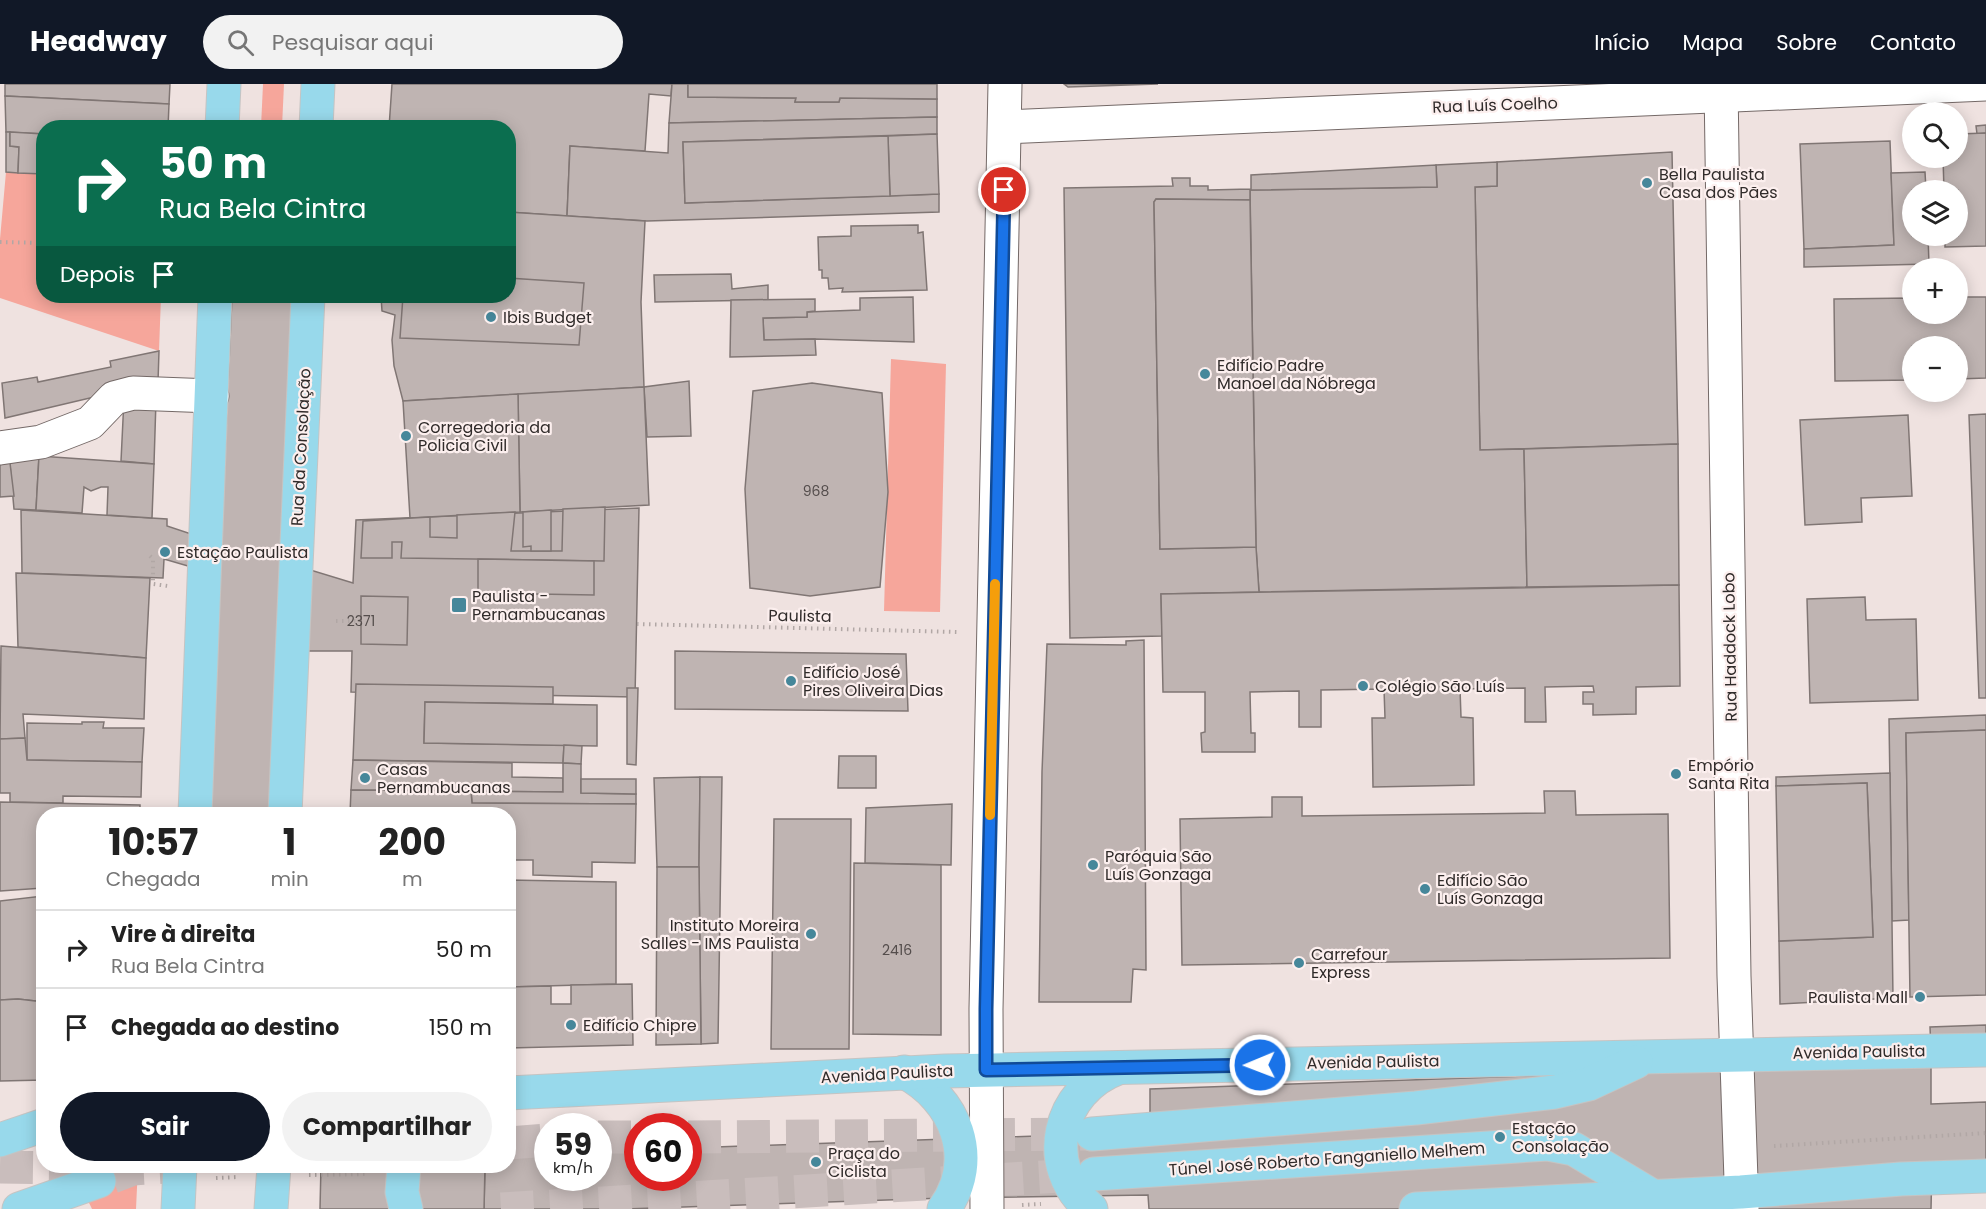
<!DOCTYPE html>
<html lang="pt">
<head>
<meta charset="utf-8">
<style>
	:root { --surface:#fff; --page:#f2f2f2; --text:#222; --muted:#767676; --line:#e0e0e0; --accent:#111827 }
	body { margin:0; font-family:Poppins,sans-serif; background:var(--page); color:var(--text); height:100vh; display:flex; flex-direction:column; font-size:22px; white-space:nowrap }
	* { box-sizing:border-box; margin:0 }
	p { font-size:20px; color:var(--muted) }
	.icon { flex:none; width:33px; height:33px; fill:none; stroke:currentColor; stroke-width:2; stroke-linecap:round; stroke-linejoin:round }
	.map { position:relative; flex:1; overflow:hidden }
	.side { position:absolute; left:36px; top:723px; width:480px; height:366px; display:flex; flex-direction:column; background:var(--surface); border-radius:24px; box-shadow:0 3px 15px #0003 }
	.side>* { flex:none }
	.hud { position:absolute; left:36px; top:36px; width:480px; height:183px; border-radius:24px; box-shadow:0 3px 15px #0003; background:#0b6e4f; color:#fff; overflow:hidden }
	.buttons { position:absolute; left:1902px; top:18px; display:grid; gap:12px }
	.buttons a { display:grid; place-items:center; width:66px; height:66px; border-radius:50%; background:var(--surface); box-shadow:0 3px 15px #0003; font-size:30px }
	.speed { position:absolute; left:534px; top:1029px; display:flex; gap:12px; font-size:30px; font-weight:700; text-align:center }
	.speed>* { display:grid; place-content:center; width:78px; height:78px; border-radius:50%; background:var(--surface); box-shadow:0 3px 15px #0003; line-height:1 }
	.speed small { font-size:15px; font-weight:400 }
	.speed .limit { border:9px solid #d22; background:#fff; color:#111 }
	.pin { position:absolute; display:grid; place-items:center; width:51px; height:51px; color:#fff; margin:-26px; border:3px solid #fff; border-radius:50%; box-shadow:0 2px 6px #0007 }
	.me { position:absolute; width:66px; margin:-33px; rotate:269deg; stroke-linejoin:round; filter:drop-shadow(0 0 4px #0008) }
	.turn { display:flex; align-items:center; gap:21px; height:126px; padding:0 24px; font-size:27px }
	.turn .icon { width:78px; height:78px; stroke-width:2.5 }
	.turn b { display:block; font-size:42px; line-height:51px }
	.then { display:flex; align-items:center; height:57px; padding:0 24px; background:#0003; gap:12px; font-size:22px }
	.eta { display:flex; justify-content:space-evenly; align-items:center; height:102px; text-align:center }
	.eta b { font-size:36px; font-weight:700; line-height:42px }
	.action { display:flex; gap:12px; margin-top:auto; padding:12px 24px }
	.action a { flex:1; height:69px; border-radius:36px; background:var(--accent); color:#fff; font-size:24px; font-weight:700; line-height:69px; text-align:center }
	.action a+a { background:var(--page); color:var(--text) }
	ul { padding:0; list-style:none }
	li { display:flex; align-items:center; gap:18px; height:78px; padding:0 24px; border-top:2px solid var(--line) }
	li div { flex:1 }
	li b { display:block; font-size:22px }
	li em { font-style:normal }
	header { display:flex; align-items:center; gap:36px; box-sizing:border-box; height:84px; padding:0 30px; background:var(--accent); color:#fff }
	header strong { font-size:28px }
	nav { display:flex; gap:33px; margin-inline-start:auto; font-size:21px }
	.search { width:420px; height:54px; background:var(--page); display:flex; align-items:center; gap:15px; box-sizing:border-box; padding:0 21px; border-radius:33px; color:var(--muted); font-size:22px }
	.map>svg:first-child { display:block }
	.green { fill:#f6a69b }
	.building { fill:#bfb4b2; stroke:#807674; stroke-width:1.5 }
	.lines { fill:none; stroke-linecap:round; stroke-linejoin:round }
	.major-tunnel { stroke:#c9bdbc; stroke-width:33; stroke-dasharray:33 16; stroke-linecap:butt }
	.minor-casing { stroke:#746967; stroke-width:35 }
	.major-casing { stroke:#c5c4c3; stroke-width:35 }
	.path { stroke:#b1a7a5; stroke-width:4; stroke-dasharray:1.5 4.5; stroke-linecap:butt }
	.minor { stroke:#fff; stroke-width:33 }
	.major { stroke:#98d9eb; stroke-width:33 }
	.route-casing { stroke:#114b97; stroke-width:15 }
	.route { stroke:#1a73e8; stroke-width:10 }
	.slow { stroke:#f59e0b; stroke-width:10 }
	.poi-dot { fill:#46879a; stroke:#fcefee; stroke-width:2 }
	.labels { text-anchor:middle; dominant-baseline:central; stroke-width:4.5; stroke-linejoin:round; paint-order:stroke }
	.number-label { font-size:14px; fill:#544d4c }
	.street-label { font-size:16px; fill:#302b2a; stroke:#fcefee }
	.poi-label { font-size:16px; fill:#302b2a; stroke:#fcefee; text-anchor:start }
</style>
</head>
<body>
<header>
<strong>Headway</strong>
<div class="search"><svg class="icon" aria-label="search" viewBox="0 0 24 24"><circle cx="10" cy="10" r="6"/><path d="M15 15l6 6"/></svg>Pesquisar aqui</div>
<nav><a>Início</a><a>Mapa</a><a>Sobre</a><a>Contato</a></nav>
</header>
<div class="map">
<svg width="1986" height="1125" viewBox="0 0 1986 1125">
	<rect width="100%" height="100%" fill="#efe2e0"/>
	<!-- green -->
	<g class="green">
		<path d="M263,0H284L282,43H261Z"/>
		<path d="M6,88L43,90L44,212H161L159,267L0,214V155Z"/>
		<path d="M891,275L946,280L940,528L884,527Z"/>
		<path d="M47,1082H138L136,1125H92C84,1105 66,1090 47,1082Z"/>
	</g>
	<!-- building -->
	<g class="building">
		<path d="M5,0H170L169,20L5,12Z"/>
		<path d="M392,0H672L671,12L649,10L645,67L570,62L567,132L508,128V44H389Z"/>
		<path d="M672,0H688V13L796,14L795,18H839L840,14L937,15V33L669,39Z"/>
		<path d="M688,0H937V15L840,14L839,18H795L796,14L688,13Z"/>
		<path d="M1064,0H1158L1068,3Z"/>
		<path d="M5,12L169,20L168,44H44V50L6,48Z"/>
		<path d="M937,33V50L683,58L685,119L939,110V128L647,137L567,132L570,62L668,69L669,39Z"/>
		<path d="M1986,41V49L1977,50L1976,42Z"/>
		<path d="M6,48H10V62L19,63L18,89L6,88Z"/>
		<path d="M10,48L44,50V90L18,89L19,63L10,62Z"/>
		<path d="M1986,49V162L1945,163V152H1958V106H1944L1943,74H1958V50Z"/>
		<path d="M937,50L939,110L890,112L888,52Z"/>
		<path d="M888,52L890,112L685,119L683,58Z"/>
		<path d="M1890,57L1894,161L1804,165L1800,60Z"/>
		<path d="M1672,68L1678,360L1480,366L1475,103L1497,102V78Z"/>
		<path d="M1497,78V102L1475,103L1480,366L1524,365L1527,503L1259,508L1256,463L1250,106L1437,103L1436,81Z"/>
		<path d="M1436,81L1437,103L1250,106V116L1156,115L1154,118L1160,465L1256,463L1259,508L1161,510L1162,552L1070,554L1064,104L1173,102L1172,94H1190V102H1208V106L1251,105V91Z"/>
		<path d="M1925,88L1926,106H1912V152H1928L1929,180L1804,183V165L1894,161L1891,89Z"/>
		<path d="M1156,115L1250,116L1256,463L1160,465L1154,118Z"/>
		<path d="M508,128L645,137L641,218L644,303L403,317L394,282L392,256L395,231L382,227L381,212H508Z"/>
		<path d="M918,141V149L923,148L927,206L842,208L843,204L829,205L828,194H822V186H819L818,153L851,152V142Z"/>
		<path d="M731,190L732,205L768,201V216L655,218L654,191Z"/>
		<path d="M508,194L584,199L579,261L400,254L403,212H508Z"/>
		<path d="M232,212H319L307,485L353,499L356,436L639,424L635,613L351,608L352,567H305L297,730H210L219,491L164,475L163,494L22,489L21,426L167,435V442L221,460Z"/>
		<path d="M913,213L914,258L815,255L764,256L763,234L807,233V228L860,226V214Z"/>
		<path d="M1958,213H1986V294L1958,295V262H1912V296L1835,297L1834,215L1912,214V230H1958Z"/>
		<path d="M815,215V227L807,228V233L763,234L764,256L815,255L816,271L730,273L731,216Z"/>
		<path d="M159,267L158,298L5,334L2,299L37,293L38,298L111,283L110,277Z"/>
		<path d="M689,297L691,352L647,353L644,303Z"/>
		<path d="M812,299L882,309L888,408L880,503L810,512L750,504L745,405L753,307Z"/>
		<path d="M644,303L649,421L520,428L518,310Z"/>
		<path d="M518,310L520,428L410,434L403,317Z"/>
		<path d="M124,315L156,316L154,380L121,377Z"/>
		<path d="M1986,330V614H1979L1969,331Z"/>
		<path d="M1908,331L1912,412L1861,414L1862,438L1805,441L1800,336Z"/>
		<path d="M1678,360L1679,501L1527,503L1524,365Z"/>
		<path d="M9,370L39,372L36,426L14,425Z"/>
		<path d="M39,372L154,380L152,434L107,431L108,403H101L91,407L84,403L82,429L36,426Z"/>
		<path d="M10,379L14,412L0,413V380Z"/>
		<path d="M605,423L604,477L401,474L402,458H392V474H361L363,437L430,433V453L457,454V431L515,428L511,467H562L563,425Z"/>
		<path d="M551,426V467H531V462L523,463V428Z"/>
		<path d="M478,475L594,477V511L478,509Z"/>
		<path d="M16,489L150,494L146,574L18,563Z"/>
		<path d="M1679,501L1680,602L1636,603V630L1593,631V620H1583V608H1594L1593,602L1545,603L1546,638H1525V604L1460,605L1461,633L1473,634L1474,701L1373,703L1372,634H1385L1384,605L1321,606V643H1299V607L1250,608L1251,649H1255V668H1202L1201,649L1205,648V608H1163L1161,510Z"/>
		<path d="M361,512L408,513L407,561L361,560Z"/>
		<path d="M1865,513L1866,536L1916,535L1918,616L1810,619L1807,515Z"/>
		<path d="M1144,556L1146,886L1133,885L1131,918H1039L1042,688L1047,560L1126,561V557Z"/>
		<path d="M1,562L146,574L144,635L23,630L25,654L0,655Z"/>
		<path d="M675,567L906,570L908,627L675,625Z"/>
		<path d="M356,600L553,603V620L425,618L424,659L564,661L563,679L353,676Z"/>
		<path d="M627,604H638L636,681L627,680Z"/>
		<path d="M425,618L597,621V662L424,659Z"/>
		<path d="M1986,631V646L1906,649L1909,836L1892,837L1889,635Z"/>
		<path d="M82,638H104L103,644H144L142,678L27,676V639L82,640Z"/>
		<path d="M1986,646V911L1910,913L1906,649Z"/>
		<path d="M25,654L27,676L142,678L141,713L63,712V719L10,718V709H0V655Z"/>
		<path d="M564,661L582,662L581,680L563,679Z"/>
		<path d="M839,672H876V704H838Z"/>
		<path d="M353,676L512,679V693L563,694V708L351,706Z"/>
		<path d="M563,679L581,680V709L636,710V720L472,719L471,707L563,708Z"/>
		<path d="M1890,689L1893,914L1780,920L1779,857L1873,853L1867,699L1776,702V693Z"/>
		<path d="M700,693L699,783H657L654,694Z"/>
		<path d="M700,693H722L718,959L701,960L699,783Z"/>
		<path d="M581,695H636V710L581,709Z"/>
		<path d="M1867,699L1873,853L1779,857L1776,702Z"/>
		<path d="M351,706L471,707L472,719L636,720L635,779L592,778V793L533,791V776H512V793H508V730H350Z"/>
		<path d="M1544,707H1575L1576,731L1668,730L1670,874L1182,881L1180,735L1272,733V713H1302V732L1545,729Z"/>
		<path d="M0,718L140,721V730H44V808L43,804L0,807Z"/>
		<path d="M952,720L951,781L865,779L866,724Z"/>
		<path d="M774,735H851L849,965H771Z"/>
		<path d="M854,779L941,781V951L853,950Z"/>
		<path d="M657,783H699L701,960L656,961Z"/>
		<path d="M508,796L616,798V900L508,903Z"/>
		<path d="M43,812L44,918L18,915L0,916V817Z"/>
		<path d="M632,900L633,961L508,964V903L551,902V920H571V901Z"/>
		<path d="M18,915L44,918V996L0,997V916Z"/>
		<path d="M1986,941V965L1931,967L1930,943Z"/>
		<path d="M1931,978V1020L1986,1018V1079L1932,1080L1931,1125H1149L1148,1111L945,1114L625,1125H484L485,1082H508V1070L548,1068V1094H598V1067L638,1065V1094H688V1064L1150,1048V1005Z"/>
		<path d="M321,1082H485L484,1125H320Z"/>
	</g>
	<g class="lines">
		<!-- major-tunnel -->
		<g class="major-tunnel">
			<path d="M598,1053H638"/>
			<path d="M688,1053L1090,1050"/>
			<path d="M508,1059L548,1056"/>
			<path d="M0,1083L133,1085"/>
			<path d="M112,1093L133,1085L185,1082"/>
			<path d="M501,1125L1094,1090"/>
		</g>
		<defs>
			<g id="minor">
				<path d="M1721,0L1734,892L1742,1125"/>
				<path d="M1005,43L1986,0"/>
				<path d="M0,364L41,358L90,339L114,314L133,309L212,312"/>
				<path d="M987,1125L986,925L1005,0"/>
			</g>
			<g id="major">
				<path d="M222,44L224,0"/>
				<path d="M316,44L318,0"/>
				<path d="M195,730L215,212"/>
				<path d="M285,730L308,212"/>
				<path d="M904,988C955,1014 980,1075 944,1125"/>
				<path d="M508,1009L945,987L1986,966"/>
				<path d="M1092,1050L1416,1024L1555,1008L1589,1000L1636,978"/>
				<path d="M0,1056L44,1041"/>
				<path d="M404,1082L402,1108L406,1125"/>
				<path d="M1094,1090L1548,1060L1574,1065L1654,1113"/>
				<path d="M19,1125L99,1097"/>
				<path d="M178,1125L180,1082"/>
				<path d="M271,1125L274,1082"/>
				<path d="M1091,1125C1039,1082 1058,1006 1118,984"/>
				<path d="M1416,1125L1741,1108L1901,1095L1986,1092"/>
			</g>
		</defs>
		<!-- minor casing -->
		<use href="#minor" class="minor-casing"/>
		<!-- major casing -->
		<use href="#major" class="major-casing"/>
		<!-- path -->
		<g class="path">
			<path d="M0,158L44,159"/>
			<path d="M150,472L153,475V500L168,502"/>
			<path d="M336,537H361"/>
			<path d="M637,540L957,548"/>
			<path d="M1774,1062L1986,1049"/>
			<path d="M309,1091L367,1090"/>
			<path d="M216,1094L238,1093"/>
			<path d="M1022,1121L1041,1120"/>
		</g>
		<!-- minor -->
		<use href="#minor" class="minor"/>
		<!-- major -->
		<use href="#major" class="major"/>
	</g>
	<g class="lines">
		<defs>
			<path id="route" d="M1004,106L986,925V986L1260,981"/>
		</defs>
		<!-- route casing -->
		<use href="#route" class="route-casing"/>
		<!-- route -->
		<use href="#route" class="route"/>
		<!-- slow -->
		<path class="slow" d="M990,731L995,500"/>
	</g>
	<!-- markers -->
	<g class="poi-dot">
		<circle cx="1647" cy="99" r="6"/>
		<circle cx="491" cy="233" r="6"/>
		<circle cx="1205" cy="290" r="6"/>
		<circle cx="406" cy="352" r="6"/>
		<circle cx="165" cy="468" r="6"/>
		<rect x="451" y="513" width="16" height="16" rx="3"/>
		<circle cx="791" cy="597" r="6"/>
		<circle cx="1363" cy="602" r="6"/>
		<circle cx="1676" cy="690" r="6"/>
		<circle cx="365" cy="694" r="6"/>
		<circle cx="1093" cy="781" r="6"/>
		<circle cx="1425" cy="805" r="6"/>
		<circle cx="811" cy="850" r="6"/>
		<circle cx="1299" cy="879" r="6"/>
		<circle cx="1920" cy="913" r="6"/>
		<circle cx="571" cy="941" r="6"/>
		<circle cx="1500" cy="1053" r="6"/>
		<circle cx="816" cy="1078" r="6"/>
	</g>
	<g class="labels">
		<!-- number labels -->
		<g class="number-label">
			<text x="816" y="407">968</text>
			<text x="361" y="537">2371</text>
			<text x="897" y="866">2416</text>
		</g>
		<!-- street labels -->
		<g class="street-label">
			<text transform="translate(1495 21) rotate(-2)">Rua Luís Coelho</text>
			<text transform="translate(301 363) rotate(-87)">Rua da Consolação</text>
			<text transform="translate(800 532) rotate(1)">Paulista</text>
			<text transform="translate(1730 563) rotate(-91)">Rua Haddock Lobo</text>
			<text transform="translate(1859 968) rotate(-1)">Avenida Paulista</text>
			<text transform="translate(1373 978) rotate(-1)">Avenida Paulista</text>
			<text transform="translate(887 990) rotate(-3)">Avenida Paulista</text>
			<text transform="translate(1327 1075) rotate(-4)">Túnel José Roberto Fanganiello Melhem</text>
		</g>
		<!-- poi labels -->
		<g class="poi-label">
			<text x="1659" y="90">Bella Paulista<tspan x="1659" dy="18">Casa dos Pães</tspan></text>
			<text x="503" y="233">Ibis Budget</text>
			<text x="1217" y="281">Edifício Padre<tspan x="1217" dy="18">Manoel da Nóbrega</tspan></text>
			<text x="418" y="343">Corregedoria da<tspan x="418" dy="18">Policia Civil</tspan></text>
			<text x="177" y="468">Estação Paulista</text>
			<text x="472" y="512">Paulista -<tspan x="472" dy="18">Pernambucanas</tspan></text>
			<text x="803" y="588">Edifício José<tspan x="803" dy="18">Pires Oliveira Dias</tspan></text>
			<text x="1375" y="602">Colégio São Luís</text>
			<text x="1688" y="681">Empório<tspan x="1688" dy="18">Santa Rita</tspan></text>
			<text x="377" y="685">Casas<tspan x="377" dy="18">Pernambucanas</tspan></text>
			<text x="1105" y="772">Paróquia São<tspan x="1105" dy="18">Luís Gonzaga</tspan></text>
			<text x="1437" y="796">Edifício São<tspan x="1437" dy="18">Luís Gonzaga</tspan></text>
			<text x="799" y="841" text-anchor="end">Instituto Moreira<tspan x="799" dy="18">Salles - IMS Paulista</tspan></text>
			<text x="1311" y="870">Carrefour<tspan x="1311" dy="18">Express</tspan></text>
			<text x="1908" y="913" text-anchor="end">Paulista Mall</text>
			<text x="583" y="941">Edifício Chipre</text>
			<text x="1512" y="1044">Estação<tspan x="1512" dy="18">Consolação</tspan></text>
			<text x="828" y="1069">Praça do<tspan x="828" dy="18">Ciclista</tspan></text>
		</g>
	</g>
</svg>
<div class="buttons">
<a><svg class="icon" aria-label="search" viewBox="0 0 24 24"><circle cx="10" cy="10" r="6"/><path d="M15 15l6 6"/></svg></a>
<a><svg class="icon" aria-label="layers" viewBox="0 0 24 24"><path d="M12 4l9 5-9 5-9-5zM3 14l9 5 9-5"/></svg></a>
<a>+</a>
<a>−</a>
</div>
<div class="speed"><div>59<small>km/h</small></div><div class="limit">60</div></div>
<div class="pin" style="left:1004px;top:106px;background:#d93025"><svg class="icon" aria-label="arrive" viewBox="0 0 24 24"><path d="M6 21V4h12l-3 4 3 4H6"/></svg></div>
<svg class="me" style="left:1260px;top:981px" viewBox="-20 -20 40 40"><circle r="17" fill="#1a73e8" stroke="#fff" stroke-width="3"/><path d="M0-11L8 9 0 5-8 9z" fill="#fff"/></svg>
<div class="hud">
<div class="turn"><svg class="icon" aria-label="right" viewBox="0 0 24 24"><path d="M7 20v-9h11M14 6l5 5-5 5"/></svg><div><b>50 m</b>Rua Bela Cintra</div></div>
<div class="then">Depois<svg class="icon" aria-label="arrive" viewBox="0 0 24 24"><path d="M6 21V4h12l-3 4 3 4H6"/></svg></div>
</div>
<section class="side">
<div class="eta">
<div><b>10:57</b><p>Chegada</p></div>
<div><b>1</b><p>min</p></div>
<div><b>200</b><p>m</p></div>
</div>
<ul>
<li><svg class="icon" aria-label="right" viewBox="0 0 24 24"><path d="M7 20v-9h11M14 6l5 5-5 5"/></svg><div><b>Vire à direita</b><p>Rua Bela Cintra</p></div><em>50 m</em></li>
<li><svg class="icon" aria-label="arrive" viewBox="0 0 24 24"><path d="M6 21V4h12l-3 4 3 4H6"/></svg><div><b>Chegada ao destino</b></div><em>150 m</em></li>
</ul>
<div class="action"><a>Sair</a><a>Compartilhar</a></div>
</section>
</div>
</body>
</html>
